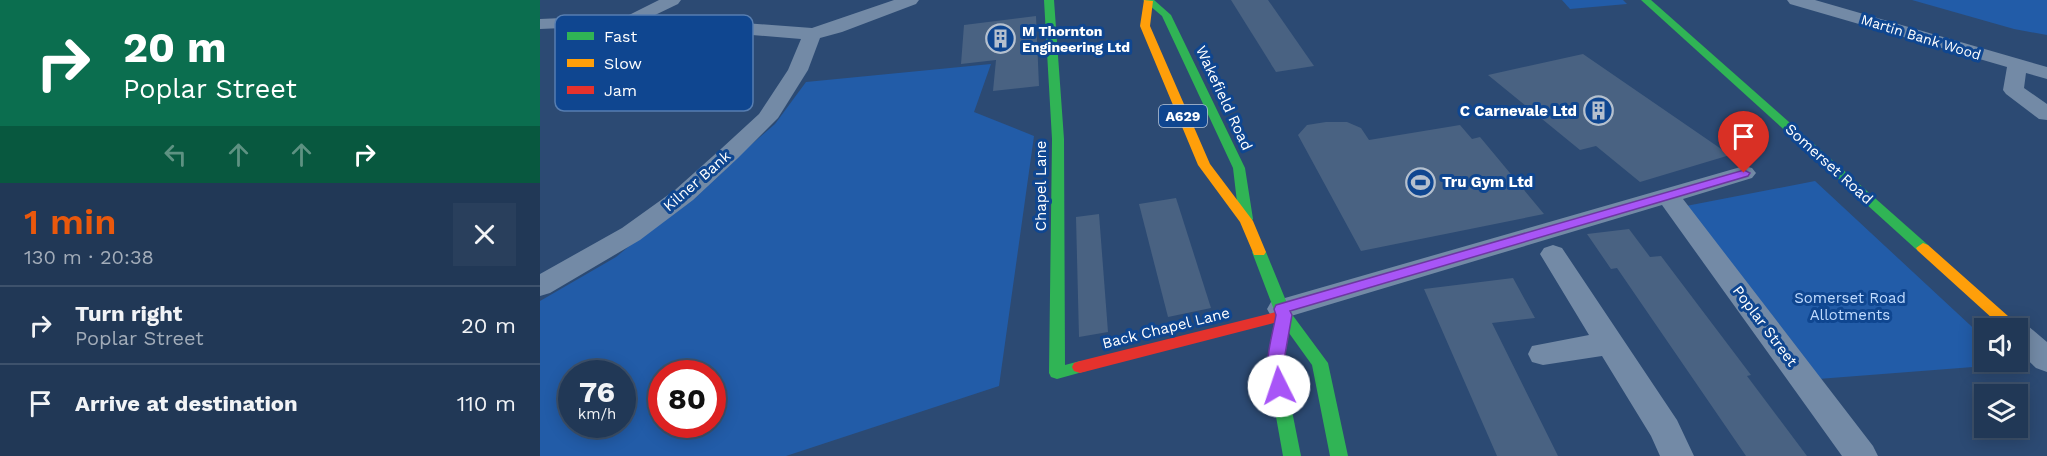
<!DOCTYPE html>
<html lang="en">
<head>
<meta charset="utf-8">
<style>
	:root { --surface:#213856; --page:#293f5c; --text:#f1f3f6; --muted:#a2acb9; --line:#3e526c; --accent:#ea580c }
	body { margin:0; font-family:"Work Sans",sans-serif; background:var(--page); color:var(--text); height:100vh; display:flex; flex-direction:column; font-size:22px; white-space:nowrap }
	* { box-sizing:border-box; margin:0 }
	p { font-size:20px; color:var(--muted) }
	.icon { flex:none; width:33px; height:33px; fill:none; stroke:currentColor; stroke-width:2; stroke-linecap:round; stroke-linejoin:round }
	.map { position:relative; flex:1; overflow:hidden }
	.sheet { display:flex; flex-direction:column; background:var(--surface); width:540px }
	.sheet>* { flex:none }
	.banner { background:#0b6e4f; color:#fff; overflow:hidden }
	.tools { position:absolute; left:1434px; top:318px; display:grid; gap:12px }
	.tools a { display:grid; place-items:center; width:54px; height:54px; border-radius:0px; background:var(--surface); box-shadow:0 3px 15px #0003,0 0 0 2px var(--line); font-size:30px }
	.speed { position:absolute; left:18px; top:360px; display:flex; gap:12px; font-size:30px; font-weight:700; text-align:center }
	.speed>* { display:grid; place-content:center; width:78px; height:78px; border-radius:50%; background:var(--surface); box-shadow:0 3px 15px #0003,0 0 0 2px var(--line); line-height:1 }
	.speed small { font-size:15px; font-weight:400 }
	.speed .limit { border:9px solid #d22; background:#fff; color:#111 }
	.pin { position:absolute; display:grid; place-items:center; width:51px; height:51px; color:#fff; margin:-62px -26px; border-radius:50% 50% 50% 0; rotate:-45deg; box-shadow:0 0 6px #0007 }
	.pin .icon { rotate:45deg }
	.me { position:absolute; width:66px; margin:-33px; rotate:356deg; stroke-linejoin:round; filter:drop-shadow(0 0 4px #0008) }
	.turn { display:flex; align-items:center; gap:21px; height:126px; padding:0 24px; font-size:27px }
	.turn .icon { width:78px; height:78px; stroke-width:2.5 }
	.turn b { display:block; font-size:42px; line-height:51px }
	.lanes { display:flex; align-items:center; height:57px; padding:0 24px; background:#0003; justify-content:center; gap:30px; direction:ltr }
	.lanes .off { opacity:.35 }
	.round { display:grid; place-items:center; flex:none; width:63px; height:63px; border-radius:0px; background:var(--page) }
	.headline { display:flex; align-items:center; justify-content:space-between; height:102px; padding:0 24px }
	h1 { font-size:36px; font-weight:600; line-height:45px; color:var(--accent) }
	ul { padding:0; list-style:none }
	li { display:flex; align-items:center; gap:18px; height:78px; padding:0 24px; border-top:2px solid var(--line) }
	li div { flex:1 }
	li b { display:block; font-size:22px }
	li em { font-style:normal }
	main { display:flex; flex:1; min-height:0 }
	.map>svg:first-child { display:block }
	.green { fill:#225ca8; fill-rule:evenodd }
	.building { fill:#496282 }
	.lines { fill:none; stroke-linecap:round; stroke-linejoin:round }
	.street { fill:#738aa6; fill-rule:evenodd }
	.fast { fill:#30b455; fill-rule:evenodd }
	.slow { fill:#ff9f0a; fill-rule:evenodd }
	.jam { fill:#e5322d; fill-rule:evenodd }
	.route { fill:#a855f7; stroke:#6d37a1; stroke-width:1.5 }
	.labels { text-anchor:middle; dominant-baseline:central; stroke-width:6; stroke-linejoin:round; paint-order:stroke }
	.far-poi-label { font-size:14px; font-weight:bold; fill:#fff; stroke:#0f4690; text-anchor:start }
	.far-street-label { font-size:14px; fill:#fff; stroke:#0f4690 }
	.shield { fill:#0f4690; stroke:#b7c8de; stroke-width:1.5 }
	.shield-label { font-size:14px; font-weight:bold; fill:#fff }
	.street-label { font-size:15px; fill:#fff; stroke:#0f4690 }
	.poi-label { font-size:15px; font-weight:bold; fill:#fff; stroke:#0f4690; text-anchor:end }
	.park-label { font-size:15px; fill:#c0dbfe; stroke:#0f4690 }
	.key { fill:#0f4690; stroke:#577eb1; stroke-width:1.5 }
	.key-label { font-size:16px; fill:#fff }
</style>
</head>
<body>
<main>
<section class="sheet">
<div class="banner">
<div class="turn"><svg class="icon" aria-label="right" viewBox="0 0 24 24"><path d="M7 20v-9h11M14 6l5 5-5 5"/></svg><div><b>20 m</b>Poplar Street</div></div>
<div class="lanes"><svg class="icon off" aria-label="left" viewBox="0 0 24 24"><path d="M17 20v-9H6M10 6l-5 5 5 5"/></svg><svg class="icon off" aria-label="ahead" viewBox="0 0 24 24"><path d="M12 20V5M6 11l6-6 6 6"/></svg><svg class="icon off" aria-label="ahead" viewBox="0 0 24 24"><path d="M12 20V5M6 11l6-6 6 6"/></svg><svg class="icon" aria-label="right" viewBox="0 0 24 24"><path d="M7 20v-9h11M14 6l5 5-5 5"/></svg></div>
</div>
<div class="headline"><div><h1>1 min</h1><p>130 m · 20:38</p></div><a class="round"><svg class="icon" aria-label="close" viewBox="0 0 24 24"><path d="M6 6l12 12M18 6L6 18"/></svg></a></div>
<ul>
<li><svg class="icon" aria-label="right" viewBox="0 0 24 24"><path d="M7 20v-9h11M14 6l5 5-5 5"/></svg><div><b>Turn right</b><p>Poplar Street</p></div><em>20 m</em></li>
<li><svg class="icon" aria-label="arrive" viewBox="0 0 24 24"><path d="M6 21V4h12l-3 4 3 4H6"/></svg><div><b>Arrive at destination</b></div><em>110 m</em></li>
</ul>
</section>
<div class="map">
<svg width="1507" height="456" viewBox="0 0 1507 456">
	<rect width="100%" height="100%" fill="#2c4a73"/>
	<!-- green -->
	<g class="green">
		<path d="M1022,0H1083L1087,4L1030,9Z"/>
		<path d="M1372,0H1507V35L1474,29Z"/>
		<path d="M451,64L434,112L494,136L459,386L246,456H0V301L76,257L177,174L235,124L266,82ZM32,374H82V424H32ZM122,374H172V424H122Z"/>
		<path d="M1275,181L1444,338V362H1469L1472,364L1278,379L1146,206Z"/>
	</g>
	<!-- building -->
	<g class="building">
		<path d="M691,0H728L774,66L736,72Z"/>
		<path d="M496,16L499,86L453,91L456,60L421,64L424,25Z"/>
		<path d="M1043,54L1190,155L1100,182L1056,146L1040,150L948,75Z"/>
		<path d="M786,122H807L821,128L829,140L920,125L932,139L940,137L1004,214L821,251L758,135L767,125Z"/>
		<path d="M636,198L671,308L628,317L599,204Z"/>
		<path d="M559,214L568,332L539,337L536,217Z"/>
		<path d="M1089,229L1110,257L1121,256L1211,375L1207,376L1267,456H1206L1077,268L1071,269L1047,234Z"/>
		<path d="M973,278L995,318L952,323L1018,456H957L884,289Z"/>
	</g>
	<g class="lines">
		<!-- street -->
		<g class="street">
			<path d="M119,0H141L138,4L113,16L272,28L354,0H379L376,4L302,32L280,38L268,70L238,118L198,158L153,200L100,240L10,293L0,296V274L82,228L135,190L182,148L219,114L248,70L261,39L91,25L0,29V19L89,15Z"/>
			<path d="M1247,0H1275L1507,67V79L1486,73L1484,88L1507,104V120L1499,119L1466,94L1463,90L1467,67L1250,4Z"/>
			<path d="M1204,166L1212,168L1216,173L1212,178L1143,199L1333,446L1338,456H1302L1122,205L741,319L731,316L727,309L731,302Z"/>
			<path d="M1013,245L1022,248L1137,420L1154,456H1120L1111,436L1062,356L1003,365L992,362L988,354L992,346L1049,335L1000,254L1004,248Z"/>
			<path d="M1478,323L1488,326L1507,342V372L1496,368L1478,351V328H1466Z"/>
		</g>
		<!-- fast -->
		<g class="fast">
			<path d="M504,0H514L524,139L525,365L540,361L546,363L548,367L546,371L517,379L511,377L509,373L512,139Z"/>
			<path d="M603,0H614L631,15L705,168L713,219L711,222L706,223L699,219L693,168L622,16Z"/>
			<path d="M1101,0H1111L1388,245L1390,248L1388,251H1378Z"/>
			<path d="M719,247L726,252L751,313L788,363L808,456H790L772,365L749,333L743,366L761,456H743L727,366L736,315L712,252Z"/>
		</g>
		<!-- slow -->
		<g class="slow">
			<path d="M604,0L613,1L610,26L670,164L713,221L726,252L724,255H714L700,222L658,165L600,26Z"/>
			<path d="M1383,243L1388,245L1477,324L1480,328L1478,332V328H1463L1378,251L1376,248Z"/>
		</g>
		<!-- jam -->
		<path class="jam" d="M744,310L749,311L752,315L749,319L540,373L534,371L532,367L534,363L540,361Z"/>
	</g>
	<!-- route -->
	<path class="route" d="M1204,170L1210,173L1208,176L750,311L752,315L743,366L747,386L745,390L739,392L733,390C721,367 732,339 736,315L734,309L736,305Z"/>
	<!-- icons -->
	<defs>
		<symbol id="building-ring" viewBox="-11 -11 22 22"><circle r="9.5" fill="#0f4690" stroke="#b5c0ce" stroke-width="1.5"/><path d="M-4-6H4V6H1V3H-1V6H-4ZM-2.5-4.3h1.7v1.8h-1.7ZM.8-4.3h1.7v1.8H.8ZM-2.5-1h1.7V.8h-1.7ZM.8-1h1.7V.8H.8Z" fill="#b5c0ce"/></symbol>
		<symbol id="stadium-ring" viewBox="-11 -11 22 22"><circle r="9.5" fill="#0f4690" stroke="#b5c0ce" stroke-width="1.5"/><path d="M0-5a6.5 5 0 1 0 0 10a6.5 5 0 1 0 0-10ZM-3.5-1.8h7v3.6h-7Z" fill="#b5c0ce"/></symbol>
	</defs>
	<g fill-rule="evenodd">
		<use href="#building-ring" x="444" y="22" width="33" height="33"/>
		<use href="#building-ring" x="1042" y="94" width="33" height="33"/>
		<use href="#stadium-ring" x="864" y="166" width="33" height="33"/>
	</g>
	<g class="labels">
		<!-- far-poi labels -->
		<g class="far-poi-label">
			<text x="482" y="31">M Thornton<tspan x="482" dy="16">Engineering Ltd</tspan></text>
		</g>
		<!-- far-street labels -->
		<g class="far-street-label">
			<text transform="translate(1381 37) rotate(17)">Martin Bank Wood</text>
		</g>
		<!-- shield labels -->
		<rect class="shield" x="619" y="105" width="48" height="22" rx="4.5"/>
		<g class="shield-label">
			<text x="643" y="116">A629</text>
		</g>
		<!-- street labels -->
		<g class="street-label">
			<text transform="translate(684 98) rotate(65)">Wakefield Road</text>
			<text transform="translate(1289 164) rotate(42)">Somerset Road</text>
			<text transform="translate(157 181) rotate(-41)">Kilner Bank</text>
			<text transform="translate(501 186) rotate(-90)">Chapel Lane</text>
			<text transform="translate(1225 326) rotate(53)">Poplar Street</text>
			<text transform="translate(626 328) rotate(-14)">Back Chapel Lane</text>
		</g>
		<!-- poi labels -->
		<g class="poi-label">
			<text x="1037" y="111">C Carnevale Ltd</text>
			<text x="902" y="182" text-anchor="start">Tru Gym Ltd</text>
		</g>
		<!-- park labels -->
		<g class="park-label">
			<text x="1310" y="298">Somerset Road<tspan x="1310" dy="17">Allotments</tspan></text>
		</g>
	</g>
	<!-- legend -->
	<rect x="15" y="15" width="198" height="96" rx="9" class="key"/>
	<rect x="27" y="32" width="27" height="8" fill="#30b455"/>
	<rect x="27" y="59" width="27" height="8" fill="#ff9f0a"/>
	<rect x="27" y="86" width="27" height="8" fill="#e5322d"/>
	<g class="key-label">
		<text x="64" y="42">Fast</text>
		<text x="64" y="69">Slow</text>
		<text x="64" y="96">Jam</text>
	</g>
</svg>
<div class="tools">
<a><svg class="icon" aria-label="sound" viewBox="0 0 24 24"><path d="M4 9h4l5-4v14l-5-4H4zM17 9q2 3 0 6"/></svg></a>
<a><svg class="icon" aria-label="layers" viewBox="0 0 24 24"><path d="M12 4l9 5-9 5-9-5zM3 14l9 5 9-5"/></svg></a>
</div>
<div class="speed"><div>76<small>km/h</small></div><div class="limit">80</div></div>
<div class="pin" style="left:1204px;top:173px;background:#d93025"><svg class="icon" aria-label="arrive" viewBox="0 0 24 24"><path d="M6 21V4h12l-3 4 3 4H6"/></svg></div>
<svg class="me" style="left:739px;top:386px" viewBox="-20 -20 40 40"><circle r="19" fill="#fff"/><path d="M0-13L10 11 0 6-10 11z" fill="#a855f7"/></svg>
</div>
</main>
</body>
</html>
